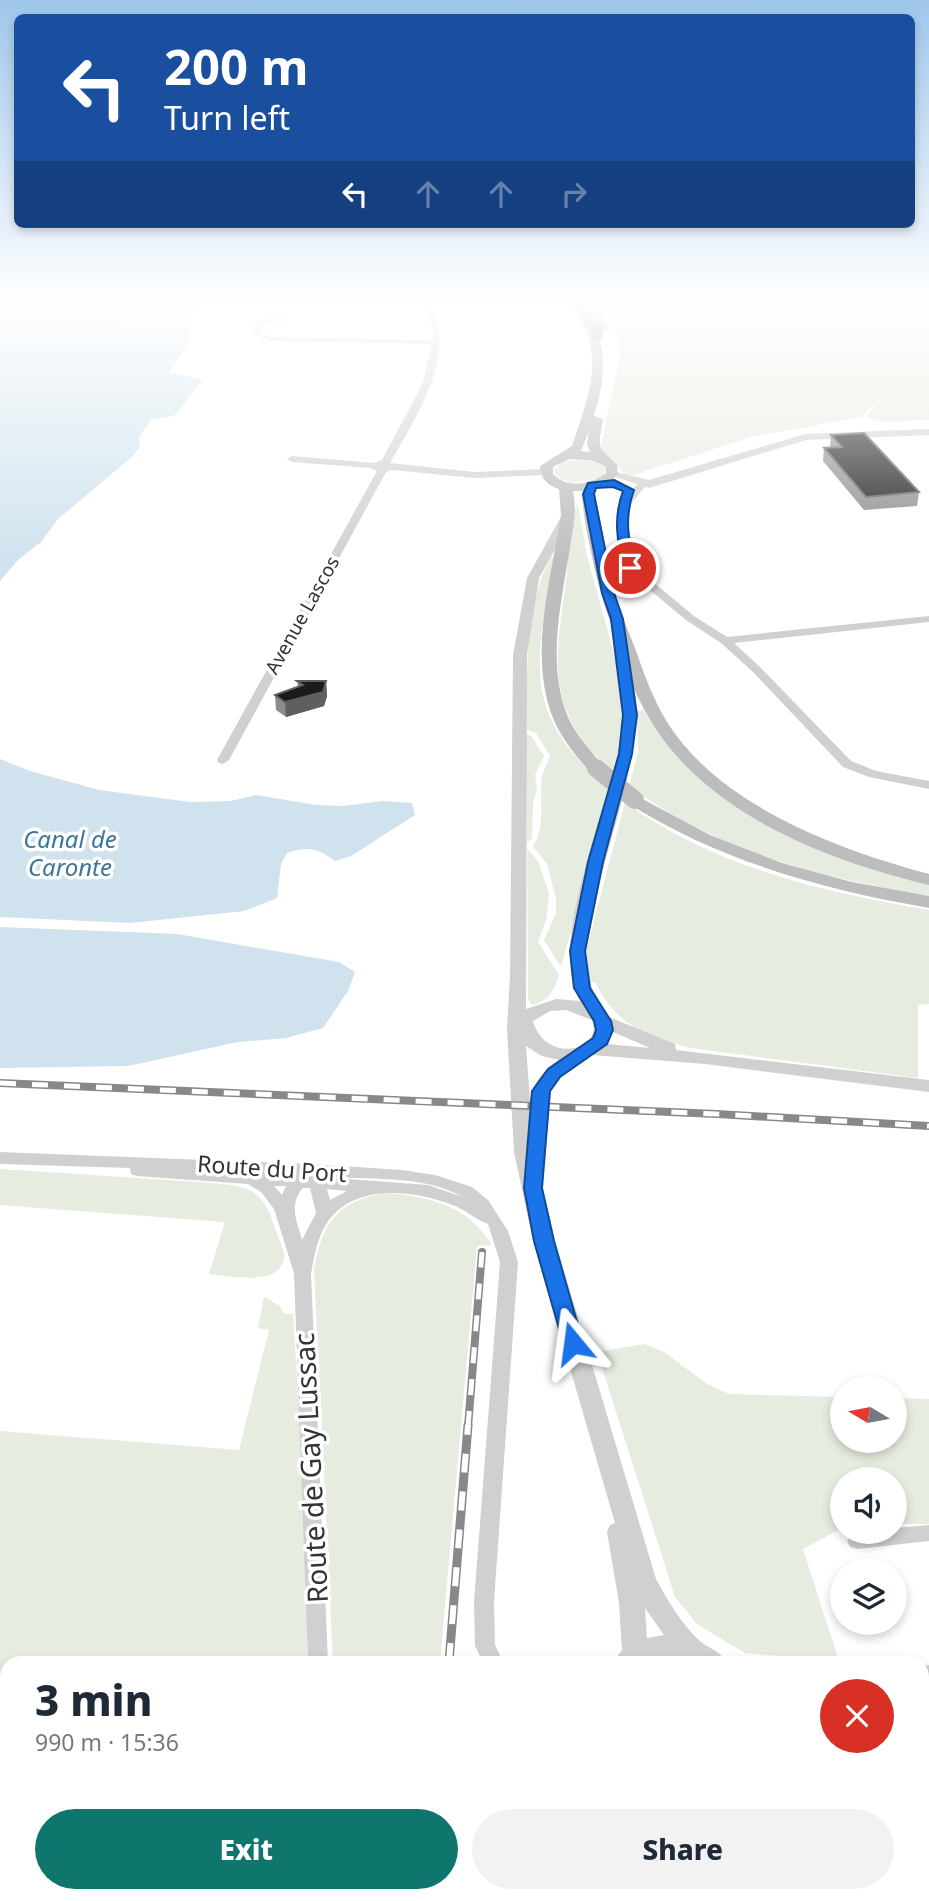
<!DOCTYPE html>
<html lang="en">
<head>
<meta charset="utf-8">
<style>
	:root { --surface:#fff; --page:#f2f2f3; --text:#1f2937; --muted:#747a83; --accent:#0f766e }
	body { margin:0; font-family:"Noto Sans",sans-serif; background:var(--page); color:var(--text); height:100vh; display:flex; flex-direction:column; font-size:26px; white-space:nowrap }
	* { box-sizing:border-box; margin:0 }
	p { font-size:23px; color:var(--muted) }
	.icon { flex:none; width:38px; height:38px; fill:none; stroke:currentColor; stroke-width:2; stroke-linecap:round; stroke-linejoin:round }
	.map { position:relative; flex:1; overflow:hidden }
	.side { position:absolute; left:0px; top:1656px; width:929px; height:247px; display:flex; flex-direction:column; background:var(--surface); border-radius:21px 21px 0 0; box-shadow:0 4px 10px #0003 }
	.side>* { flex:none }
	.hud { position:absolute; left:14px; top:14px; width:901px; height:214px; border-radius:10px; box-shadow:0 4px 10px #0003; background:#1a4fa0; color:#fff; overflow:hidden }
	.needle { width:46px; rotate:280deg }
	.controls { position:absolute; left:830px; top:1376px; display:grid; gap:14px }
	.controls a { display:grid; place-items:center; width:77px; height:77px; border-radius:50%; background:var(--surface); box-shadow:0 4px 10px #0003; font-size:35px }
	.pin { position:absolute; display:grid; place-items:center; width:60px; height:60px; color:#fff; margin:-30px; border:4px solid #fff; border-radius:50%; box-shadow:0 2px 7px #0007 }
	.me { position:absolute; width:77px; margin:-38px; rotate:344deg; stroke-linejoin:round; filter:drop-shadow(0 0 5px #0008) }
	.turn { display:flex; align-items:center; gap:24px; height:147px; padding:0 35px; font-size:32px }
	.turn .icon { width:91px; height:91px; stroke-width:2.5 }
	.turn b { display:block; font-size:49px; line-height:60px }
	.lanes { display:flex; align-items:center; height:66px; padding:0 35px; background:#0003; justify-content:center; gap:35px; direction:ltr }
	.lanes .off { opacity:.35 }
	.round { display:grid; place-items:center; flex:none; width:74px; height:74px; border-radius:37px; background:var(--page) }
	.overview { display:flex; align-items:center; justify-content:space-between; height:119px; padding:0 35px }
	h1 { font-size:42px; font-weight:800; line-height:52px }
	.primary-button { display:flex; gap:14px; margin-top:auto; padding:14px 35px }
	.primary-button a { flex:1; height:80px; border-radius:42px; background:var(--accent); color:#fff; font-size:28px; font-weight:800; line-height:80px; text-align:center }
	.primary-button a+a { background:var(--page); color:var(--text) }
	.map>svg:first-child { display:block }
	.green { fill:#e6ecdf }
	.water { fill:#cfe2ee }
	.lines { fill:none; stroke-linecap:round; stroke-linejoin:round }
	.minor { fill:#d0d0d0; fill-rule:evenodd }
	.tertiary { fill:#d0d0d0; fill-rule:evenodd }
	.secondary { fill:#bdbdbd; fill-rule:evenodd }
	.motorway { fill:#9a9a9a; fill-rule:evenodd }
	.rail-far1-casing { stroke:#888; stroke-width:8 }
	.rail-casing { stroke:#888; stroke-width:9 }
	.rail-far1 { stroke:#fff; stroke-width:5; stroke-dasharray:16; stroke-linecap:butt }
	.rail { stroke:#fff; stroke-width:6; stroke-dasharray:19; stroke-linecap:butt }
	.secondary-bridge { stroke:#bdbdbd; stroke-width:18 }
	.wall { fill:#8c8c8c }
	.shaded-wall { fill:#5f5f5f }
	.building { fill:#1a1a1a; stroke:#5f5f5f; stroke-width:2 }
	.route { fill:#1a73e8; stroke:#114b97; stroke-width:2 }
	.labels { text-anchor:middle; dominant-baseline:central; stroke-width:7; stroke-linejoin:round; paint-order:stroke }
	.far-street-label { font-size:19px; fill:#333; stroke:#fff }
	.street-label { font-size:23px; fill:#333; stroke:#fff }
	.water-label { font-size:24px; font-style:italic; fill:#3f7597; stroke:#fff }
	.near-street-label { font-size:28px; fill:#333; stroke:#fff }
</style>
</head>
<body>
<div class="map">
<svg width="929" height="1901" viewBox="0 0 929 1901">
	<rect width="100%" height="100%" fill="#fff"/>
	<!-- green -->
	<g class="green">
		<path d="M604,304H929V420C908,419 884,426 866,417L883,395L862,417L751,437L633,475H626L600,450L620,355L616,325Z"/>
		<path d="M589,458L605,467L603,476C591,482 583,480 570,483L556,476L554,470L561,462Z"/>
		<path d="M577,505L579,508L587,556L621,679L623,728L614,773C541,710 556,659 567,573C569,555 569,519 577,505Z"/>
		<path d="M551,557L553,558C537,665 518,713 611,790L561,967L544,940L556,913V899L547,864L533,846C546,828 539,799 542,777C543,770 548,763 550,756L536,733L527,729C527,678 524,603 551,557Z"/>
		<path d="M643,710L660,734L696,773L735,801L929,884V896C823,878 717,852 629,786L638,752L637,711Z"/>
		<path d="M525,734L531,736L544,756L535,775L537,790L533,803L532,839L527,842Z"/>
		<path d="M625,802C713,867 823,892 929,910V1004L918,1005V1078L691,1048C646,1037 616,1025 595,982L589,983L585,970V955Z"/>
		<path d="M527,849L538,861L549,893L547,917L538,942L559,975C554,991 549,1001 532,1005L528,999Z"/>
		<path d="M0,1169L199,1182C216,1184 238,1183 253,1192C266,1201 270,1214 275,1228C277,1236 283,1246 284,1254C285,1288 229,1276 209,1274L225,1222L0,1205Z"/>
		<path d="M386,1193C431,1197 467,1205 492,1245L477,1246L440,1662H333L314,1269C322,1223 338,1200 386,1193Z"/>
		<path d="M264,1297L280,1306L284,1314H293L302,1456L308,1662H7V1895H315L316,1901H0V1431L239,1450L269,1330L258,1328Z"/>
		<path d="M644,1344L664,1352L707,1384L729,1394L842,1397V1440H894V1398L929,1399V1524H894V1479H842V1528L803,1549L839,1661L745,1653L697,1624L675,1597L597,1352Z"/>
		<path d="M444,1895H686L688,1901H444Z"/>
	</g>
	<!-- water -->
	<g class="water">
		<path d="M0,304H202L186,325L122,323L121,325L190,328L189,341L170,372L203,380L175,415L151,420L139,437L140,447L132,457L58,519L41,542L18,560L0,581Z"/>
		<path d="M0,759L30,771L99,790L190,802L231,801L256,795L316,805L343,806L382,801L412,803L415,815L351,856L335,861C318,848 308,846 287,853L281,864L277,898L244,911L130,923L0,917Z"/>
		<path d="M0,927L177,934L339,962L355,972L348,991L323,1028L286,1038L238,1042L128,1066L0,1068Z"/>
		<path d="M929,1808V1901H765L764,1895H922V1809Z"/>
	</g>
	<g class="lines">
		<!-- minor -->
		<g class="minor">
			<path d="M423,304H431C457,358 416,416 390,463L475,472L546,469L551,472L546,475L475,478L392,470L386,472L229,760L223,764L219,763L217,760L377,471L370,468L292,462L287,459L292,456L374,463L382,460L422,385L432,344L269,341L252,333L256,321L260,319L285,317V321L263,323L260,332L270,337L433,340L431,321Z"/>
			<path d="M594,304H602L609,328L602,326Z"/>
			<path d="M611,482H617L633,489L639,482L647,484L627,509V539L635,567L694,616L727,637L929,616V622L734,643L761,668L851,761L876,771L929,781V789L869,777L843,767L753,672L721,643L686,620L626,570L617,539V509L624,491L611,486Z"/>
			<path d="M0,1152L310,1164L402,1170L435,1175L472,1187L488,1200L508,1231L518,1262L494,1602L495,1645L503,1662H483L475,1646L474,1602L500,1262L488,1224C476,1220 467,1211 455,1206C416,1190 354,1182 327,1223C317,1238 314,1257 311,1274L328,1662H308L294,1273L274,1209L261,1192L248,1184L137,1176L131,1174L130,1168L0,1164ZM321,1177C367,1180 422,1174 463,1197L428,1185ZM274,1186H286L282,1195ZM303,1188H310L316,1213L302,1240C297,1221 288,1205 303,1188ZM327,1189L347,1191L330,1200Z"/>
			<path d="M929,1525V1541L857,1549L850,1547L847,1541L850,1535L869,1531H894V1528Z"/>
			<path d="M929,1665V1685L922,1686V1666Z"/>
			<rect x="317" y="1895" width="24" height="6"/>
		</g>
		<!-- tertiary -->
		<g class="tertiary">
			<path d="M929,429V435L806,440L649,488L606,474L612,471L649,480L805,434Z"/>
			<path d="M568,511L574,515L539,578L527,655L526,1009L556,999L580,1001C545,942 612,805 621,735C625,703 618,671 613,639L620,635L627,639L636,699L635,735L625,790L595,898L586,953V969L594,994L609,1017L675,1044L676,1050L929,1080V1092L705,1064L592,1055L561,1077L551,1092L544,1163L538,1169L555,1241L656,1579C668,1601 682,1625 701,1642C711,1650 720,1650 725,1662H691L669,1658L647,1662H613L622,1650L619,1603L607,1532L610,1525L615,1523L533,1241L514,1152L507,1029L510,976L513,655L527,578L562,515ZM566,1010L592,1020C604,1053 544,1063 533,1021L550,1011ZM613,1032L650,1048L607,1044ZM526,1046L542,1056L559,1060C545,1070 532,1083 530,1101ZM645,1608L664,1635L647,1638Z"/>
			<path d="M681,1895H729L730,1901H682Z"/>
		</g>
		<!-- secondary -->
		<g class="secondary">
			<path d="M582,304H593L611,328L610,330H602Z"/>
			<path d="M585,316L589,317C610,349 604,380 594,416L603,419C598,451 596,443 617,465L618,474L608,484L597,488L595,494C602,527 606,561 615,593C620,612 628,630 635,648C644,674 653,699 667,722C720,806 837,849 929,874V885C827,860 710,816 652,723C631,690 620,651 608,615C600,594 579,509 583,491H573C578,513 571,538 568,560C559,612 546,676 572,725C581,741 594,753 604,768L602,772H590C576,756 561,738 553,718C528,655 551,579 561,515L559,489C547,485 541,479 540,466L572,446C586,403 605,360 580,319ZM589,431L587,444L590,452L581,451ZM569,459L591,460L605,466L606,473C591,485 567,489 553,474V467Z"/>
			<path d="M635,795L710,835L782,863L852,882L929,896V908C822,889 722,862 629,804L626,800Z"/>
		</g>
		<!-- motorway -->
		<path class="motorway" d="M569,304H584L604,328L602,340H592L590,329Z"/>
		<defs>
			<g id="rail-far1">
				<path d="M0,1083L717,1114L929,1126"/>
				<path d="M468,1427L482,1252"/>
			</g>
			<g id="rail">
				<path d="M449,1662L468,1425"/>
				<path d="M430,1895V1901"/>
			</g>
		</defs>
		<!-- rail-far1 casing -->
		<use href="#rail-far1" class="rail-far1-casing"/>
		<!-- rail casing -->
		<use href="#rail" class="rail-casing"/>
		<!-- rail-far1 -->
		<use href="#rail-far1" class="rail-far1"/>
		<!-- rail -->
		<use href="#rail" class="rail"/>
		<!-- secondary-bridge -->
		<path class="secondary-bridge" d="M596,768L635,800"/>
	</g>
	<!-- wall -->
	<g class="wall">
		<path d="M831,435L919,492L917,506L864,510L823,461L824,448H830Z"/>
		<path d="M297,681H326L327,696L324,706L286,717L276,710L275,695L298,687Z"/>
	</g>
	<!-- shaded-wall -->
	<path class="shaded-wall" d="M326,681L327,696L324,706L286,717L285,702Z"/>
	<!-- building -->
	<g class="building">
		<path d="M864,433L919,492L866,497L824,448L842,447L831,435Z"/>
		<path d="M297,681H326L323,692L308,696L285,702L275,695L303,685Z"/>
	</g>
	<!-- sky -->
	<linearGradient id="sky" x2="0" y2="1"><stop stop-color="#9ec6ea"/><stop offset="0.53" stop-color="#fff"/><stop offset="1" stop-color="#fff" stop-opacity="0"/></linearGradient>
	<rect width="929" height="570" fill="url(#sky)"/>
	<!-- route -->
	<path class="route" d="M614,480L634,490C624,518 628,540 636,568L634,570L624,568C617,541 613,518 623,491L613,487L596,488L594,494L614,593L623,619L637,715L632,754L603,862L585,951L590,988L611,1021L613,1030L607,1044L560,1077L550,1091L542,1188L554,1241L583,1343L580,1349L573,1351L566,1349L563,1343L534,1241L524,1188L532,1091L548,1069L593,1038L596,1030L594,1021L574,988L570,951L588,862L619,754L623,715L611,619L602,593L583,494L588,483Z"/>
	<g class="labels">
		<!-- far-street labels -->
		<g class="far-street-label">
			<text transform="translate(302 615) rotate(-61)">Avenue Lascos</text>
		</g>
		<!-- street labels -->
		<g class="street-label">
			<text transform="translate(272 1168) rotate(4)">Route du Port</text>
		</g>
		<!-- water labels -->
		<g class="water-label">
			<text x="70" y="838">Canal de<tspan x="70" dy="28">Caronte</tspan></text>
		</g>
		<!-- near-street labels -->
		<g class="near-street-label">
			<text transform="translate(310 1468) rotate(-93)">Route de Gay Lussac</text>
		</g>
	</g>
</svg>
<div class="controls">
<a><svg class="needle" viewBox="-14 -14 28 28"><path d="M0-13l5 13h-10z" fill="#e53935"/><path d="M0 13l5-13h-10z" fill="#747a83"/></svg></a>
<a><svg class="icon" aria-label="sound" viewBox="0 0 24 24"><path d="M4 9h4l5-4v14l-5-4H4zM17 9q2 3 0 6"/></svg></a>
<a><svg class="icon" aria-label="layers" viewBox="0 0 24 24"><path d="M12 4l9 5-9 5-9-5zM3 14l9 5 9-5"/></svg></a>
</div>
<div class="pin" style="left:630px;top:568px;background:#d93025"><svg class="icon" aria-label="arrive" viewBox="0 0 24 24"><path d="M6 21V4h12l-3 4 3 4H6"/></svg></div>
<svg class="me" style="left:573px;top:1343px" viewBox="-20 -20 40 40"><path d="M0-17L14 15 0 8-14 15z" fill="#1a73e8" stroke="#fff" stroke-width="4"/></svg>
<div class="hud">
<div class="turn"><svg class="icon" aria-label="left" viewBox="0 0 24 24"><path d="M17 20v-9H6M10 6l-5 5 5 5"/></svg><div><b>200 m</b>Turn left</div></div>
<div class="lanes"><svg class="icon" aria-label="left" viewBox="0 0 24 24"><path d="M17 20v-9H6M10 6l-5 5 5 5"/></svg><svg class="icon off" aria-label="ahead" viewBox="0 0 24 24"><path d="M12 20V5M6 11l6-6 6 6"/></svg><svg class="icon off" aria-label="ahead" viewBox="0 0 24 24"><path d="M12 20V5M6 11l6-6 6 6"/></svg><svg class="icon off" aria-label="right" viewBox="0 0 24 24"><path d="M7 20v-9h11M14 6l5 5-5 5"/></svg></div>
</div>
<section class="side">
<div class="overview"><div><h1>3 min</h1><p>990 m · 15:36</p></div><a class="round" style="background:#d93025;color:#fff"><svg class="icon" aria-label="close" viewBox="0 0 24 24"><path d="M6 6l12 12M18 6L6 18"/></svg></a></div>
<div class="primary-button"><a>Exit</a><a>Share</a></div>
</section>
</div>
</body>
</html>
